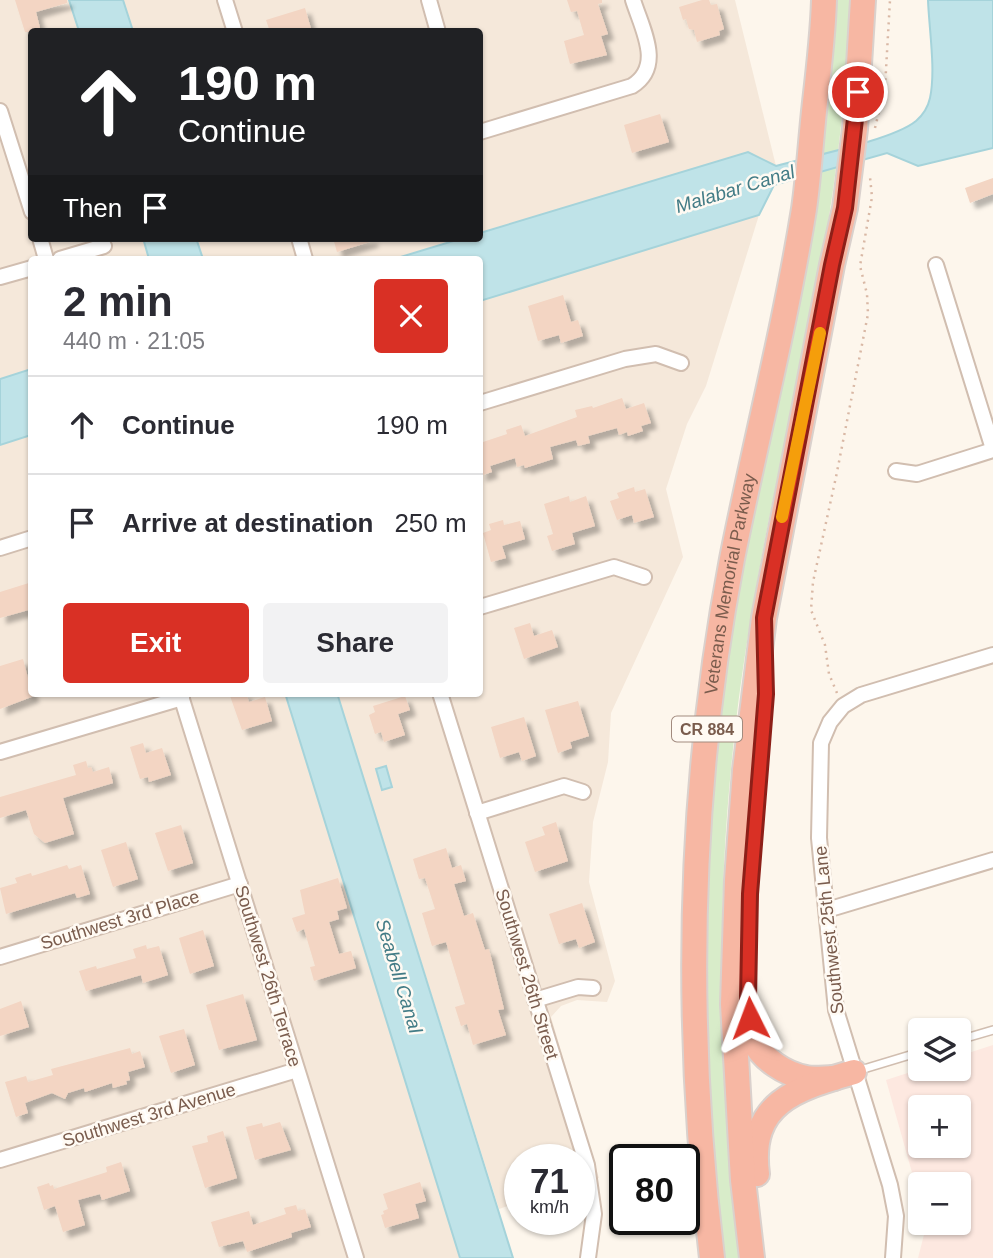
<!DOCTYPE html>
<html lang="en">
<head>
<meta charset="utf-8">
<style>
	:root { --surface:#fff; --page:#f2f2f3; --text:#2b2b33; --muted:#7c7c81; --line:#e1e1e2; --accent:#d93025 }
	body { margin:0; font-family:Arial,sans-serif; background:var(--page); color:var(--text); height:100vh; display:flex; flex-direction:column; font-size:26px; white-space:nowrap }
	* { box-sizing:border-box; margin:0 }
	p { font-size:23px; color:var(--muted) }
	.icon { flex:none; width:38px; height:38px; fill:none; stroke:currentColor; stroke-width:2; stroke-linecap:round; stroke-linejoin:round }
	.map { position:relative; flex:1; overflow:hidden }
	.sheet { position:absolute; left:28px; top:256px; width:455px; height:441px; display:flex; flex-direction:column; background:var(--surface); border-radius:7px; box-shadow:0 2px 5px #0004 }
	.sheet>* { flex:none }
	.top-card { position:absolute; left:28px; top:28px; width:455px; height:214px; border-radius:7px; box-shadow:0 2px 5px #0004; background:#202124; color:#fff; overflow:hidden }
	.buttons { position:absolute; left:908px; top:1018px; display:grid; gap:14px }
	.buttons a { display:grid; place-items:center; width:63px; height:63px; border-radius:7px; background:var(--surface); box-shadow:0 2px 5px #0004; font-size:35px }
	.speed { position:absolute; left:504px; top:1144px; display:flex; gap:14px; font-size:35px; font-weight:700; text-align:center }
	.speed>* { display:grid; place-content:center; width:91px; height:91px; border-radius:50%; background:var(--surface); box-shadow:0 2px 5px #0004; line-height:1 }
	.speed small { font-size:18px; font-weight:400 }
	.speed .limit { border:4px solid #111; border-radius:10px; background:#fff; color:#111 }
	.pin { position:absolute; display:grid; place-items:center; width:60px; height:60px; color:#fff; margin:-30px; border:4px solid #fff; border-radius:50%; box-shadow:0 2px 7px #0007 }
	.me { position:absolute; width:77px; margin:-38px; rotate:357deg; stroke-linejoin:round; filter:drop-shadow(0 0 5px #0008) }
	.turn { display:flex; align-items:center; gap:24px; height:147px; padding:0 35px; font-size:32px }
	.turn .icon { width:91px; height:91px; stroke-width:2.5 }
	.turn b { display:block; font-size:49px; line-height:60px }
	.then { display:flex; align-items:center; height:66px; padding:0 35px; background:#0003; gap:14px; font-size:26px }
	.round { display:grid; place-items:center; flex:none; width:74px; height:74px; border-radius:7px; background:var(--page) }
	.overview { display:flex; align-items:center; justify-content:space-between; height:119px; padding:0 35px }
	h1 { font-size:42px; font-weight:700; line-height:52px }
	.action { display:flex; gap:14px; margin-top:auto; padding:14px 35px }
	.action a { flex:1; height:80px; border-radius:7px; background:var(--accent); color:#fff; font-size:28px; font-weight:700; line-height:80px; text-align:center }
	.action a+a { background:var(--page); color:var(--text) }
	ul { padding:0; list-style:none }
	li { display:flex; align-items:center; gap:21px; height:98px; padding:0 35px; border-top:2px solid var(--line) }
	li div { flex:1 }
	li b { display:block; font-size:26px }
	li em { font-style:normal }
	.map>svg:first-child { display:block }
	.residential { fill:#f5e8da }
	.commercial { fill:#fde8e0; fill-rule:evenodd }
	.green { fill:#d8ecc9 }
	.water { fill:#bfe3e8; stroke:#a5d3da; stroke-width:2 }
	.building { fill:#f3d5c3; filter:url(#shadow) }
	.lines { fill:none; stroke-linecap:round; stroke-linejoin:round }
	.lane-casing { stroke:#d1beb0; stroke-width:10 }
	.street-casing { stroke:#d1beb0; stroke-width:18 }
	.highway-casing { stroke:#dad1cd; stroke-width:28 }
	.path { stroke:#d9b8a5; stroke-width:2.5; stroke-dasharray:2 5; stroke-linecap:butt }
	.lane { stroke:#fff; stroke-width:7 }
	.street { stroke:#fff; stroke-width:14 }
	.highway { stroke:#f7b7a3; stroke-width:24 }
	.route-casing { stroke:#8d1f18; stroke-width:18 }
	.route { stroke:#d93025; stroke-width:12 }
	.slow { stroke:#f59e0b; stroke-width:12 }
	.labels { text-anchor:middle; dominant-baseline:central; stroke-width:5; stroke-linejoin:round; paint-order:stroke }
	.shield { fill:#fffaf3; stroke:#a28b7f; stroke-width:2 }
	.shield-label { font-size:16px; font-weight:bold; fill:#7a5c4d }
	.street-label { font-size:18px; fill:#7a5c4d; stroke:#fffaf3 }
	.water-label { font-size:19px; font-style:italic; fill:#437c86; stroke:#fffaf3 }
</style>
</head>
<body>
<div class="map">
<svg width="993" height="1258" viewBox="0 0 993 1258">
	<defs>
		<filter id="shadow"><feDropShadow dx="6" dy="6" stdDeviation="2" flood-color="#0004"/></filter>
	</defs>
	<rect width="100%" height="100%" fill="#fdf6ec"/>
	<!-- residential -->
	<g class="residential">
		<path d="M0,0H69L79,31L32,32V238H143L149,259H32L31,369L0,379Z"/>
		<path d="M123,0H735L776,166L748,152L480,233V32L133,31Z"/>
		<path d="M759,215L706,386L687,424L666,489L683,557L611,713L608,762L593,822L589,882L615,981L607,1002L577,1000L561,1006L551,1017L599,1178L579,1184V1160H520V1202L499,1209L337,693H480V301Z"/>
		<path d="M196,238H463L394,259H203Z"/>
		<path d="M31,435L32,693H285L460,1258H0V445Z"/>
	</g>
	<!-- commercial -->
	<path class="commercial" d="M993,1045V1258H918L927,1223H959V1185H920V1201L886,1080L920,1069H959V1056ZM920,1108H959V1146H920Z"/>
	<!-- green -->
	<path class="green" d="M837,0H852C846,85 838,170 823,253C792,418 750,582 733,749C715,918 719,1089 740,1258H725C716,1186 709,1114 707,1042C703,921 711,799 726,679C743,547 778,416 801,285C818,190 830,96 837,0Z"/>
	<!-- water -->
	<g class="water">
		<path d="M69,0H123L133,31H79Z"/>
		<path d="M928,0H993V148L918,166L887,153L774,185L759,215L480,301V259H394L463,238H480V233L748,152L776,166C808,157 893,140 916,121C923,115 928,107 930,98C936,70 929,29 928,0Z"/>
		<path d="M143,238H196L203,259H149Z"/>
		<path d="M31,369V435L0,445V379Z"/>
		<path d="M285,693H337L513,1258H460Z"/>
		<path d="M386,766L392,787L382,790L376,769Z"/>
	</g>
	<!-- building -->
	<g class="building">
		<path d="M15,0H67V3L36,12L41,32H25Z"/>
		<path d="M567,0H602V3L598,4L608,34L601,36L607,55L570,64L564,41L584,35L577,11L571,12Z"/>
		<path d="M702,0H709L711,5L717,4L724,29L719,31L720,35L697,42L694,30L689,29L686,19L683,20L679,7Z"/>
		<path d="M305,8L312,32H270L266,20Z"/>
		<path d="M660,114L669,142L632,153L624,125Z"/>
		<path d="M993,178V194L970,203L965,188Z"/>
		<path d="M333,238H372L373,241L337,252Z"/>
		<path d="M563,295L571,322L578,320L583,336L561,343L559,335L538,341L528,306Z"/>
		<path d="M622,398L626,409L644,403L651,423L641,426L643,431L628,436L627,432L619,435L617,428L588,436L590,443L578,446L576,440L550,447L553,459L525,468L524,465L517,467L515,458L490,466L492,472L480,476V440L482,439L483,442L507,434L506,430L521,425L525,436L577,417L575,410L592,406L593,408Z"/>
		<path d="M634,487L635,492L645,489L654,517L634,523L632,515L617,520L610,501L619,498L617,493Z"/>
		<path d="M569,496L570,502L586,496L595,526L572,533L575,544L552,551L547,536L553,534L544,504Z"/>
		<path d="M503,520L504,525L520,521L525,539L502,546L506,558L491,562L483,533L491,530L489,524Z"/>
		<path d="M32,582V609L0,618V592Z"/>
		<path d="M530,623L534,636L552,630L558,647L524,659L514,628Z"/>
		<path d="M23,659L32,693L34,696L0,709V666Z"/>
		<path d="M229,693H246L249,702L265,697L272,721L242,730Z"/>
		<path d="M405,696L410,710L398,714L405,735L384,742L381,732L375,734L369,715L375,712L373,706Z"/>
		<path d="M578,701L589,736L570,742L572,748L558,753L545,710Z"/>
		<path d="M524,717L536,756L522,761L519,752L500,758L491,727Z"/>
		<path d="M143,743L146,753L162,748L171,775L149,782L148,777L140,779L130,747Z"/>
		<path d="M86,761L88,768L91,767L93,772L109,767L113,783L63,798L74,834L45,843L34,834L26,810L0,818V797L76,775L73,765Z"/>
		<path d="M556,822L568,861L535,872L525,842L545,835L542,827Z"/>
		<path d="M181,825L193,863L168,871L155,833Z"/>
		<path d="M126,842L138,879L113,887L101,850Z"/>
		<path d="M446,848L452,868L461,865L466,881L454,884L464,916L473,913L485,950L489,949L504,1009L498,1010L506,1035L473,1045L467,1024L461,1026L455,1007L465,1004L446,942L432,946L422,913L435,909L425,878L419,879L413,859Z"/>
		<path d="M67,865L69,869L81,865L90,894L77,898L75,893L6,914L0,888L17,883L15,878L31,873L32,876Z"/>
		<path d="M338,878L347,908L337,911L339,919L329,922L339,954L351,951L356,968L314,981L310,967L315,966L304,929L297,932L292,918L305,914L300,890Z"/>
		<path d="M582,903L595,942L579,948L576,939L559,944L549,914Z"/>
		<path d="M203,930L214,966L190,974L179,938Z"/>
		<path d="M146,945L147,949L159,946L168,975L143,983L141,975L86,991L79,971L96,966L97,969L136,958L133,949Z"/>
		<path d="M243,994L257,1040L219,1050L206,1005Z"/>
		<path d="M21,1001L29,1027L0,1036V1009Z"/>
		<path d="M184,1029L195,1065L171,1073L159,1036Z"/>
		<path d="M130,1048L132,1054L140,1051L145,1067L128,1072L130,1080L126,1081L127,1084L113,1088L112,1083L85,1092L84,1088L68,1093L65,1099L52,1093L25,1103L28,1113L16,1117L5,1082L26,1076L28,1082L53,1075L51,1069Z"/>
		<path d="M280,1122L291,1150L255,1160L246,1127L262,1123L263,1127Z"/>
		<path d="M223,1131L237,1178L205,1188L192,1146L208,1142L207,1136Z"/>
		<path d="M121,1162L130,1191L102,1200L100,1194L78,1200L85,1225L63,1232L55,1206L44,1210L37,1187L49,1183L50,1186L53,1185L54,1189L107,1172L106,1167Z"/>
		<path d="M420,1182L426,1201L415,1204L419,1218L385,1228L381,1215L384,1214L383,1211L388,1209L383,1194Z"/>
		<path d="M296,1205L298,1211L305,1209L311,1227L291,1233L292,1237L247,1252L243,1241L219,1247L211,1222L249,1211L253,1225L286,1214L284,1208Z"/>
	</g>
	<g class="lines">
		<defs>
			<g id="lane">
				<path d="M959,1040L993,1030"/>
				<path d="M857,1071L920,1052"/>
			</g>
			<g id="street">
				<path d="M225,0L235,32"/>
				<path d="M429,0L438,32"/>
				<path d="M0,111L32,212"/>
				<path d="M480,132L632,86C664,66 642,29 633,0"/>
				<path d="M40,238L46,259"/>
				<path d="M299,238L305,259"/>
				<path d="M60,259L104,246"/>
				<path d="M936,265L993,449"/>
				<path d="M0,277L32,268"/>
				<path d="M480,403L625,359L656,354L681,363"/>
				<path d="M896,471L917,474L993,450"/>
				<path d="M0,548L32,538"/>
				<path d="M480,607L614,567L644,577"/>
				<path d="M180,693L356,1258"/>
				<path d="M440,693L587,1165L594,1214L588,1258"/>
				<path d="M0,752L182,698"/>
				<path d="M477,813L564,786L583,792"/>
				<path d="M827,910L993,860"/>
				<path d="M0,957L240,884"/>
				<path d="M535,1000L578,987L593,988"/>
				<path d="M0,1160L297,1070"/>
				<path d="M893,1258L896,1216L890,1185L836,1010L819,838L821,743L830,722L843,706L861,695L993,655"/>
			</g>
			<g id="highway">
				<path d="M748,1007C750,1017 749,1031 753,1040C762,1059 785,1074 806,1078C814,1080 825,1078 834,1078"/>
				<path d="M757,1174C748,1103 795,1089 854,1072"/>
				<path id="s1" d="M712,1258C684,1025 688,790 732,559C755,443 785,327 804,209C809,174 811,137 815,102C819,68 823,34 824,0"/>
				<path d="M752,1258L743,1180L733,1004L737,880L745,770L764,618L832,265L845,208L855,129L863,0"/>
			</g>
		</defs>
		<!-- lane casing -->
		<use href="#lane" class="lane-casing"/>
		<!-- street casing -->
		<use href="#street" class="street-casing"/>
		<!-- highway casing -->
		<use href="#highway" class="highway-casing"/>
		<!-- path -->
		<g class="path">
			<path d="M875,128L885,87L890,0"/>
			<path d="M837,693L829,674L825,645L811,610L813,582L836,477L868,314L867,294L860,266L872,197L870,177"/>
		</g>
		<!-- lane -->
		<use href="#lane" class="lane"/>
		<!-- street -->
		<use href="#street" class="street"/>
		<!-- highway -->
		<use href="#highway" class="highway"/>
	</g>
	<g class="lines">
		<defs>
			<path id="route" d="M750,1018L748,999L750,894L766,694L764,618L832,265L845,208L858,92"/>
		</defs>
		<!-- route casing -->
		<use href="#route" class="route-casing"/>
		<!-- route -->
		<use href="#route" class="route"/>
		<!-- slow -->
		<path class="slow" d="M782,517L820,333"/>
	</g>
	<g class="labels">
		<!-- shield labels -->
		<rect class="shield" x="672" y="716.5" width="70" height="25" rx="5"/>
		<g class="shield-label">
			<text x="707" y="729">CR 884</text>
		</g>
		<!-- street labels -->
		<g class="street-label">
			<text stroke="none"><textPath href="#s1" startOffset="677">Veterans Memorial Parkway</textPath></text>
			<text transform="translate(120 920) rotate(-17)">Southwest 3rd Place</text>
			<text transform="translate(829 930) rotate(-96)">Southwest 25th Lane</text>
			<text transform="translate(527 974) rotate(73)">Southwest 26th Street</text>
			<text transform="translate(268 976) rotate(73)">Southwest 26th Terrace</text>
			<text transform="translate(149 1115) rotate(-17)">Southwest 3rd Avenue</text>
		</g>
		<!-- water labels -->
		<g class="water-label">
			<text transform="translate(735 189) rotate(-17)">Malabar Canal</text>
			<text transform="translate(399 976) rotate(73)">Seabell Canal</text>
		</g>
	</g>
</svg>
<div class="buttons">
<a><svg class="icon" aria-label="layers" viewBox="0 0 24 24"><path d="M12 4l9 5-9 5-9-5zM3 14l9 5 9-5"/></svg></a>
<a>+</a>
<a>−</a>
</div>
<div class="speed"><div>71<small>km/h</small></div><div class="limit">80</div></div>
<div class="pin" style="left:858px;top:92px;background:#d93025"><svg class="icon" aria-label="arrive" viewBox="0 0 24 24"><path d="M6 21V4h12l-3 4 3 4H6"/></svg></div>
<svg class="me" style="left:750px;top:1018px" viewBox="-20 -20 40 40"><path d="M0-17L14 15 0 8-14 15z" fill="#d93025" stroke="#fff" stroke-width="4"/></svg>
<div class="top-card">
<div class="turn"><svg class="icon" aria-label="ahead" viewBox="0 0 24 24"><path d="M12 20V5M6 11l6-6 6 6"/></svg><div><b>190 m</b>Continue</div></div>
<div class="then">Then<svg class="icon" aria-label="arrive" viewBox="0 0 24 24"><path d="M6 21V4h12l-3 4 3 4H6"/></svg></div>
</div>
<section class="sheet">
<div class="overview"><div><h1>2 min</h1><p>440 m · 21:05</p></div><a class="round" style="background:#d93025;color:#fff"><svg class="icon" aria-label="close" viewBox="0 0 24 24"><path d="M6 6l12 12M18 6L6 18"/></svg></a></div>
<ul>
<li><svg class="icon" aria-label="ahead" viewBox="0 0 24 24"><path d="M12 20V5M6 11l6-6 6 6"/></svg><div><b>Continue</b></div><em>190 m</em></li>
<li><svg class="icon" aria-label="arrive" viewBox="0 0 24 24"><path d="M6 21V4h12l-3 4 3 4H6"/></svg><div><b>Arrive at destination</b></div><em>250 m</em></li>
</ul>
<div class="action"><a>Exit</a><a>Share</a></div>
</section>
</div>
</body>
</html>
